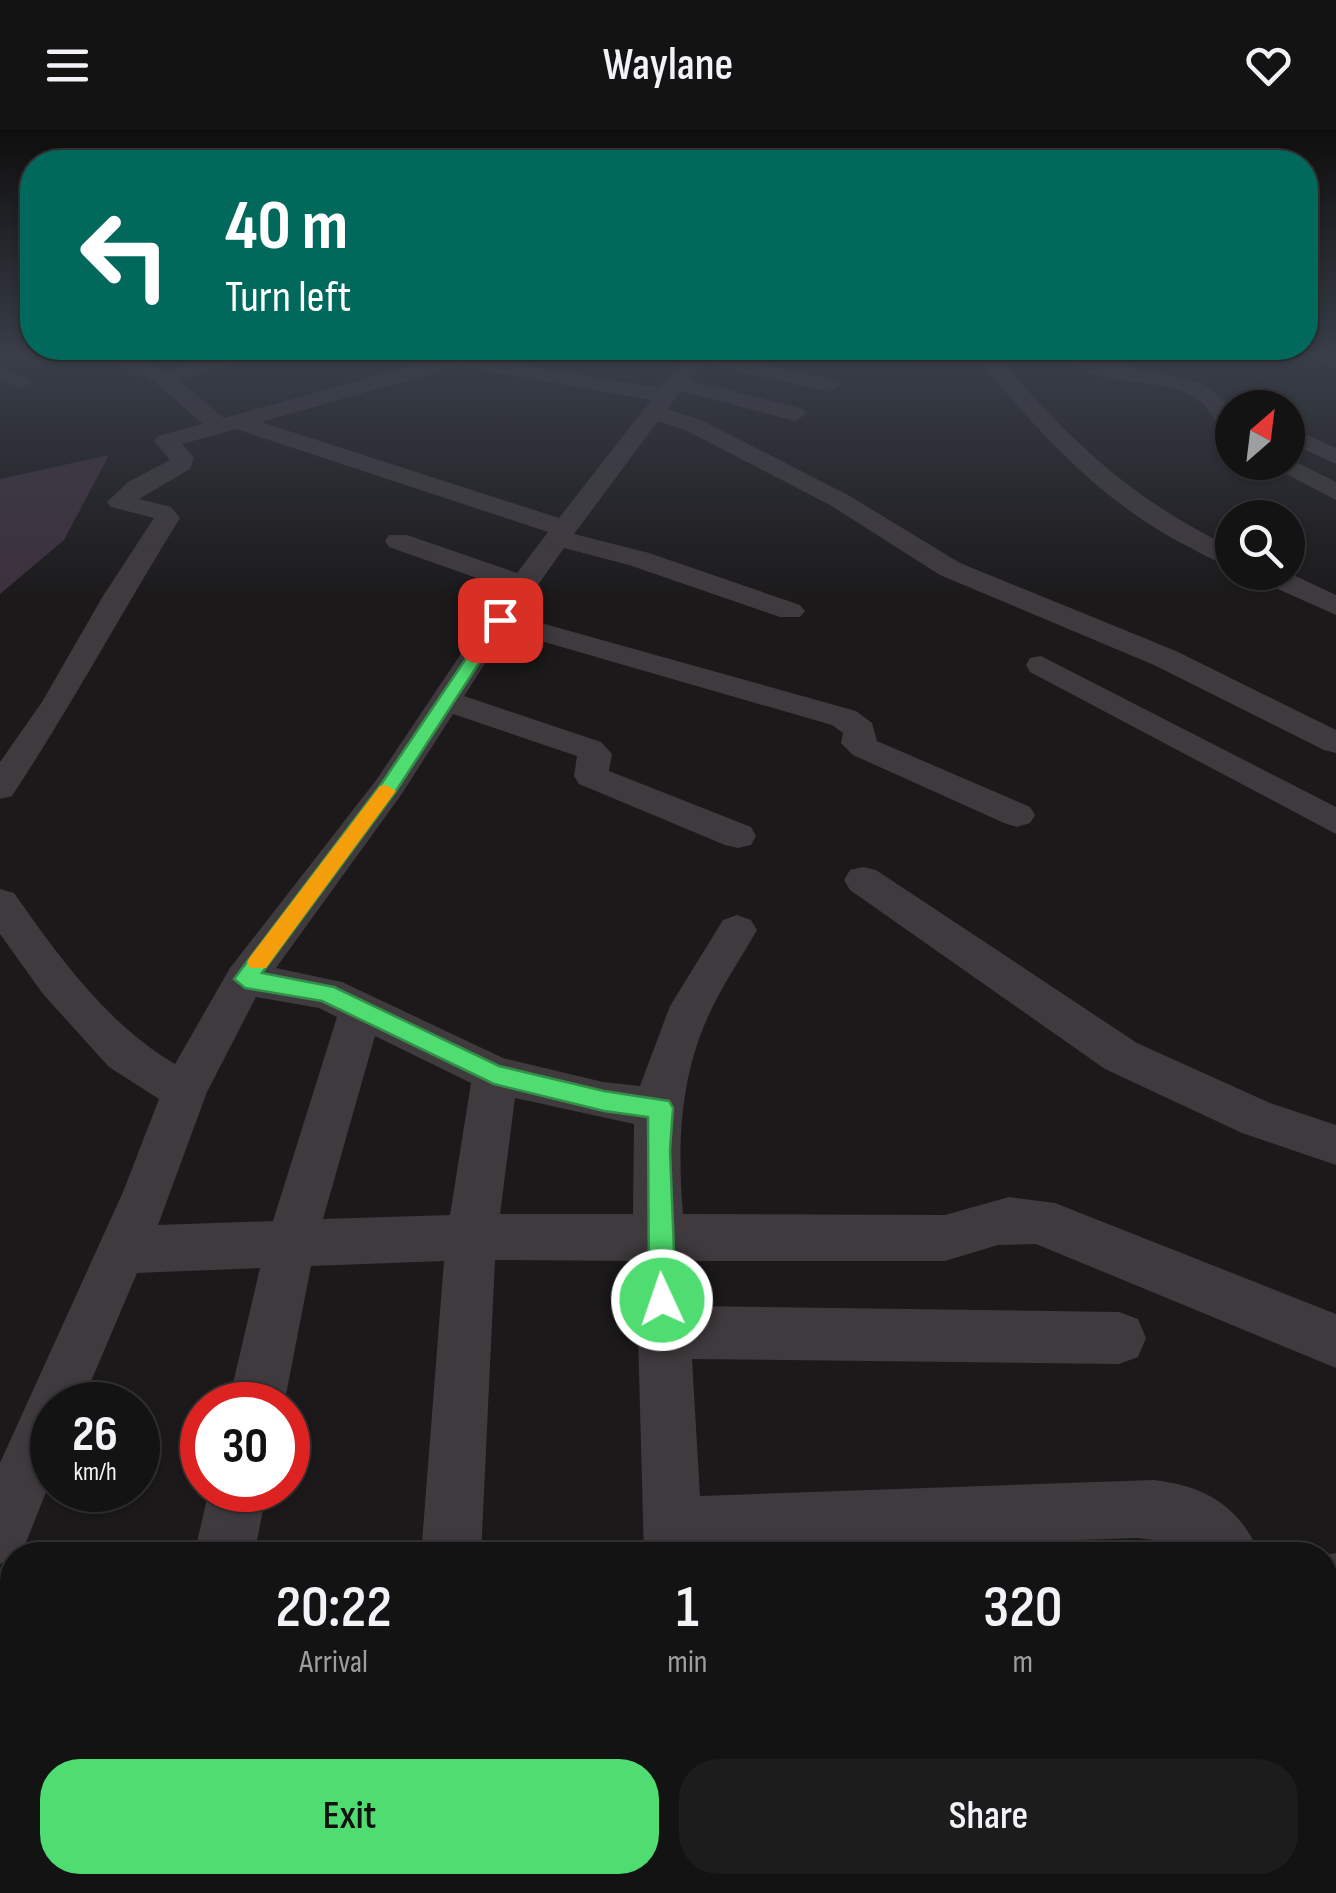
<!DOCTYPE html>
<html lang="en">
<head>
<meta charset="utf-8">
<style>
	:root { --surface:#141314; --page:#1d1c1d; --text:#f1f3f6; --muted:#9d9ea0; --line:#333234; --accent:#4fdc70 }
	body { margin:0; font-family:"Sofia Sans Condensed",sans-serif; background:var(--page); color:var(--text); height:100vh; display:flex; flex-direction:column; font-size:38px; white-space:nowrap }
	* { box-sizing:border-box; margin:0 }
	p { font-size:32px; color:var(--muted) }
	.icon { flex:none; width:55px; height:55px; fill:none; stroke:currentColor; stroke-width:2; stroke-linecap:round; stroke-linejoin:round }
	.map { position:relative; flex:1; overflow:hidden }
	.panel { position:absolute; left:0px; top:1412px; width:1338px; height:352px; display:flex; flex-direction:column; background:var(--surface); border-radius:40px 40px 0 0; box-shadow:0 2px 8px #0004,0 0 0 2px var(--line) }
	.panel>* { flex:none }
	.banner { position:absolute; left:20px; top:20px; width:1298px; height:210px; border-radius:40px; box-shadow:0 2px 8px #0004,0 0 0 2px var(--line); background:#00695c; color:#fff; overflow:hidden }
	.needle { width:65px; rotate:28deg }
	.controls { position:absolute; left:1215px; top:260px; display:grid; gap:20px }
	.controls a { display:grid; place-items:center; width:90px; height:90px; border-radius:50%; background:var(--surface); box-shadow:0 2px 8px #0004,0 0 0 2px var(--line); font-size:50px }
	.speed { position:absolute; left:30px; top:1252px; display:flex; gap:20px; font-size:50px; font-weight:700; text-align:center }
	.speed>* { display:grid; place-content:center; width:130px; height:130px; border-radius:50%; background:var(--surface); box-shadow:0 2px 8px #0004,0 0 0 2px var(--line); line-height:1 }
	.speed small { font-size:25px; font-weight:400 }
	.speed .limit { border:15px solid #d22; background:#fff; color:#111 }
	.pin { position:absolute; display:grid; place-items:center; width:85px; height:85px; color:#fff; margin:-42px; border-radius:20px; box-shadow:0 5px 15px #0006 }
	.me { position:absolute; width:110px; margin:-55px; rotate:357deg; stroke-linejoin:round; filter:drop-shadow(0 0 8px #0008) }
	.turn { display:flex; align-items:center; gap:35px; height:210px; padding:0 40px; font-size:45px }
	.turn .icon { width:130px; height:130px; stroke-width:2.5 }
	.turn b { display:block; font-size:70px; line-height:85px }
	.eta { display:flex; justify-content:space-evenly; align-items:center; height:170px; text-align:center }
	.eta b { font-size:60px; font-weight:600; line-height:70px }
	.primary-button { display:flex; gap:20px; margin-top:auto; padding:20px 40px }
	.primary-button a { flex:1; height:115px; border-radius:40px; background:var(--accent); color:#111; font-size:40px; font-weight:600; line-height:115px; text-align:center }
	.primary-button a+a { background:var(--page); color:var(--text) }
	header { display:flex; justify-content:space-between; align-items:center; height:130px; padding:0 40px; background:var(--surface); font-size:45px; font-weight:600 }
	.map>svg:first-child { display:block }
	.water { fill:#3d303d }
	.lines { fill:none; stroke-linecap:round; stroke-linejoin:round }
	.minor { fill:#3f3a3d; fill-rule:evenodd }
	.route { fill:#4fdc70; stroke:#338f49; stroke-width:2.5 }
	.slow { fill:#f59e0b }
</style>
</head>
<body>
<header><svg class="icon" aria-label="menu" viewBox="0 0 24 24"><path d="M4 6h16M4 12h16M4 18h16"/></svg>Waylane<svg class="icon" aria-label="heart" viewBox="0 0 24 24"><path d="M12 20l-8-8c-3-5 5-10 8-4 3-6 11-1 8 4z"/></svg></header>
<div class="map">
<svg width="1336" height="1763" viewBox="0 0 1336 1763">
	<rect width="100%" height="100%" fill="#1b191a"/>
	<!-- water -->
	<path class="water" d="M109,325L64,410L0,464V349Z"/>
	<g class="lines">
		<!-- minor -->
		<g class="minor">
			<path d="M103,226H130L165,241L219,226H250L247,230L179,250L224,288L437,229L435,226H467L660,258L686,226H726L838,251L841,256L830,262L702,233L689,250L803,279L806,284L795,291L681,261L667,279L701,290L848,365L960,433L1176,521L1336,600V623L1324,620L1154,535L940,445L830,375L685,300L658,291L574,404L649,423L800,475L805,481L800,487H780L629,435L564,418L516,486L856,581L872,593L877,611L1030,677L1035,685L1030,693L1017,697L1004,693L853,625L841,613L843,603L832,595L506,501L464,566L601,612L612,624L609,641L751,697L756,706L751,715L738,718L725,715L579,654L574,646L577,626L453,584L401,665L276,838L342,852L503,928L603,952L640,956L670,876L723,790L737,785L751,790L757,800C743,825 727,848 714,874C680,941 677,1010 683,1084L945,1085L1009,1067L1055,1073L1336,1184V1238L1036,1114L998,1115L945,1131H686L689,1176L1119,1182L1138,1189L1146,1208L1138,1227L1119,1234L692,1229L700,1366L1154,1350C1205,1356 1240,1376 1260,1425H1193L1180,1413L1137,1408L644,1425L636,1131L495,1130L481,1425H421L444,1131L311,1136L284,1275H228L260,1138L137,1143L81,1275H52V1347L21,1425H12V1429L0,1434V1333L123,1062L159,969L109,937L43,864L0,804V759L14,763C59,827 107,894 175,934L230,838L377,649L505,458L389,417L385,411L389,405H407L517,443L548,402L236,299L182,314L194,328L190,339L139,369L171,377L180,388C123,480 72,575 12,666L0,669V632L42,572L103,466L154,388L111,377L107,372L128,352L170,330L154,311L158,306L203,294L156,253ZM459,236L651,270L559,388L261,292ZM256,867L319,878L337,887L273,1091L158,1095L207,962ZM375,906L471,953L450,1085L323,1089ZM515,968L634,994L633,1084H500Z"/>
			<path d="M880,226H997C1072,312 1128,367 1232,418V436C1215,432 1199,422 1183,414C1100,370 1041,305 982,234L890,232Z"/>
			<path d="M1065,226H1089L1203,254C1229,271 1232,278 1232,309L1224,307C1217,297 1212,282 1203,274C1165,240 1099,264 1065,226Z"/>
			<path d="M1305,226H1336V238Z"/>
			<path d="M0,236L32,252L21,258L0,250Z"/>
			<path d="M1288,296L1336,318V334L1288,312Z"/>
			<path d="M1288,328L1336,352V370L1264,332H1288Z"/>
			<path d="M1249,442H1287L1336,465V485L1253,448Z"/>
			<path d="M1041,526L1336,677V704L1030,542L1026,535L1030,528Z"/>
			<path d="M863,737L876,740L1137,913L1270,973L1336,995V1035L1242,1003L1105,939L850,760L844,750L850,740Z"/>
			<path d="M209,1360H267L254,1425H194Z"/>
			<path d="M1336,1423V1485L1325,1487V1425Z"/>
			<path d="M1325,1591L1336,1596V1687L1325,1683Z"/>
			<path d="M12,1726V1752H255L250,1763H0V1727Z"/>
			<path d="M383,1752H455L454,1763H382Z"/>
			<path d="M908,1752H980L982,1763H910Z"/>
		</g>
	</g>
	<!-- sky -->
	<linearGradient id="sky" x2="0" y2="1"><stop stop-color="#0f0e0e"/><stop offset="0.48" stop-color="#393e49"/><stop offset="1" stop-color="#393e49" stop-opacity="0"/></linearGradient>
	<rect width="1336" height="472" fill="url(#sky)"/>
	<!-- route -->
	<path class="route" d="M494,487L507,490L396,661L262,843L334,857L499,936L604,961L669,971L673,978L670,1020L676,1170L672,1180L662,1184L653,1180L649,1170L648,987L604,981L494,954L322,871L245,858L234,849L382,653Z"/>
	<!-- slow -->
	<path class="slow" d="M386,655L396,661L393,665L266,838H250L247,832L250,827L380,656Z"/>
</svg>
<div class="controls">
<a><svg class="needle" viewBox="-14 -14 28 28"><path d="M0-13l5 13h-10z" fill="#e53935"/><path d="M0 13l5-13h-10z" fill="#9d9ea0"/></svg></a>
<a><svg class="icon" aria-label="search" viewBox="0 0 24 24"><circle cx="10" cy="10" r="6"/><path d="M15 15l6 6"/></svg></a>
</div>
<div class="speed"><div>26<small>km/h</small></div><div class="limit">30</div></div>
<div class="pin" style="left:500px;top:490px;background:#d93025"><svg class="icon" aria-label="arrive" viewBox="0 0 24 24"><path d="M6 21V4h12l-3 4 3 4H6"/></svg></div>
<svg class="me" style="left:662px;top:1170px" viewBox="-20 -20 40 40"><circle r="17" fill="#4fdc70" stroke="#fff" stroke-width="3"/><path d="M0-11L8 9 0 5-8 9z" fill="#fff"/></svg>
<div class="banner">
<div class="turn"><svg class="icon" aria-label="left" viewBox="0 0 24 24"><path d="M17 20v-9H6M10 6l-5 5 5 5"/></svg><div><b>40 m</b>Turn left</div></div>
</div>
<section class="panel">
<div class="eta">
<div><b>20:22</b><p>Arrival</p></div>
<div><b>1</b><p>min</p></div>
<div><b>320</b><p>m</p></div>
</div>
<div class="primary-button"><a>Exit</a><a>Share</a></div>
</section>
</div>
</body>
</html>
